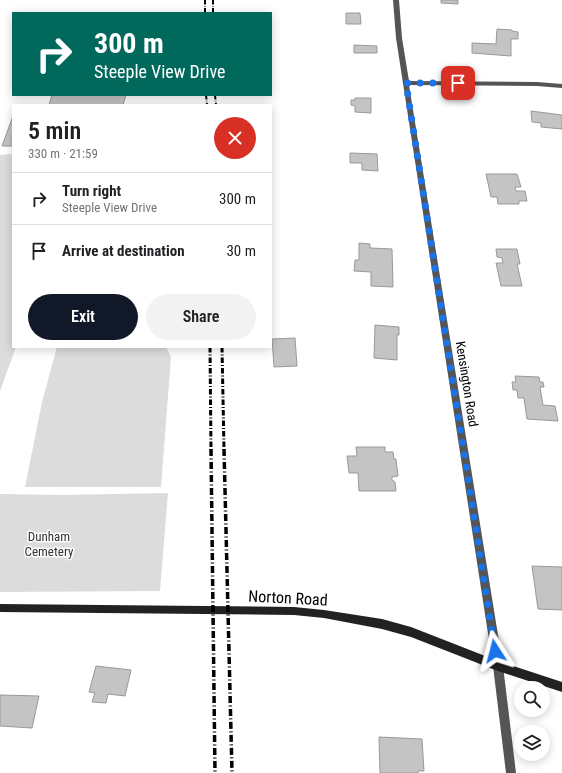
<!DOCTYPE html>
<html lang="en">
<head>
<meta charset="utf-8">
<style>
	:root { --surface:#fff; --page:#f2f2f2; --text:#202124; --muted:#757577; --line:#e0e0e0; --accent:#111827 }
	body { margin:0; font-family:"Roboto Condensed",sans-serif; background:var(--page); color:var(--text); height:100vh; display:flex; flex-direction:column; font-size:15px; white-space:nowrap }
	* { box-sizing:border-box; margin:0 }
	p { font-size:13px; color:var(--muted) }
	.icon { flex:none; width:22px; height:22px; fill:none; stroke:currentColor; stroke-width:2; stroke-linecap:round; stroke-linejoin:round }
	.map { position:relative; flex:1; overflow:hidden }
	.side { position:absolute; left:12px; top:104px; width:260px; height:244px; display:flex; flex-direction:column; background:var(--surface); border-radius:0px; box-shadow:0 2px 10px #0003 }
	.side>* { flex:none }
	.top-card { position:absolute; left:12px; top:12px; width:260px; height:84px; border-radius:0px; box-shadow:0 2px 10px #0003; background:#00695c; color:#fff; overflow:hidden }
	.fabs { position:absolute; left:514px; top:681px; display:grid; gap:8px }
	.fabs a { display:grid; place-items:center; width:36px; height:36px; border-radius:50%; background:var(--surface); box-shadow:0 2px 10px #0003; font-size:20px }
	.pin { position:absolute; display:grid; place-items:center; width:34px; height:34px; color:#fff; margin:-17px; border-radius:8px; box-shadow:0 2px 6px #0006 }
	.me { position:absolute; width:44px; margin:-22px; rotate:351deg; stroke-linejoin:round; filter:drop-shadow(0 0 3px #0008) }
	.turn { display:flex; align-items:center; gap:14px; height:84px; padding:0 16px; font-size:18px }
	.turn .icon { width:52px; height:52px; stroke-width:2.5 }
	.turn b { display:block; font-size:28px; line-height:34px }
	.round { display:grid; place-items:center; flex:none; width:42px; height:42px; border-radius:21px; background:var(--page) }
	.headline { display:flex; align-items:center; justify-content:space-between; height:68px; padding:0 16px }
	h1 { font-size:24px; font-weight:600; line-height:30px }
	.primary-button { display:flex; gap:8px; margin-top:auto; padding:8px 16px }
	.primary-button a { flex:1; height:46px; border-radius:24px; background:var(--accent); color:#fff; font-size:16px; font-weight:600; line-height:46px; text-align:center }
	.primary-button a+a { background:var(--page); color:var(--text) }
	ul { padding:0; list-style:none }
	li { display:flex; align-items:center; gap:12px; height:52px; padding:0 16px; border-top:1px solid var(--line) }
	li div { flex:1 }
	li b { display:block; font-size:15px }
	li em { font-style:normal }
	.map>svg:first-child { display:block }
	.green { fill:#dcdcdc }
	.building { fill:#c4c4c4; stroke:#999 }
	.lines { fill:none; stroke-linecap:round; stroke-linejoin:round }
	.minor { fill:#555; fill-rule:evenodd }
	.tertiary { fill:#555; fill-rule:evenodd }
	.secondary { fill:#222; fill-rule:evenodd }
	.rail-far2 { stroke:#000; stroke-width:2; stroke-dasharray:4.5 1.5 0.5 1.5; stroke-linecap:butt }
	.rail-far1 { stroke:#000; stroke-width:3; stroke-dasharray:5.5 2 1 2; stroke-linecap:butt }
	.rail { stroke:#000; stroke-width:3.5; stroke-dasharray:7 2.5 1 2.5; stroke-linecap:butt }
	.route { stroke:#1a73e8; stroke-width:7; stroke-dasharray:0 12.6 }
	.labels { text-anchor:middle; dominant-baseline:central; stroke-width:3; stroke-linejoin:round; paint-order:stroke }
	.street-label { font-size:13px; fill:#000; stroke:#fff }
	.park-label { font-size:13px; fill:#333; stroke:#fff }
	.near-street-label { font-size:16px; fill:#000; stroke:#fff }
</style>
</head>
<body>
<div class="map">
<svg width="562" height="773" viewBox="0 0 562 773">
	<rect width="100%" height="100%" fill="#fff"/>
	<!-- green -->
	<g class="green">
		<path d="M13,154V347H16L0,391V155Z"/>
		<path d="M57,347H166L171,357L161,487H25L42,402Z"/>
		<path d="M168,493L160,591L0,592V494L61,495Z"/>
	</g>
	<!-- building -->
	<g class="building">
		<path d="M441,0H458V4L441,3Z"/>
		<path d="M346,13H360L361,24H346Z"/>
		<path d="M497,29L512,30V31L518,32V39H511V56L472,53V43L496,44Z"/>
		<path d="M354,45L377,46V53H354Z"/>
		<path d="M52,95H126L123,105H49Z"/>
		<path d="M355,98H371V113L355,112V106L351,105V100H355Z"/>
		<path d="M531,111L562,115V129L541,127V123L532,122Z"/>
		<path d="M13,116L12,146H2Z"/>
		<path d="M350,153L377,154L378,171L362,170V163H350Z"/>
		<path d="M486,174H517L521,187H515L516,191H525L527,201H519V204H498L497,197H491Z"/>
		<path d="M359,243L370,244V248L392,249L393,287L371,286V272L354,271L355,260H359Z"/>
		<path d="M496,249H517L520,264H517L522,286H501L496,263H503L502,258L497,257Z"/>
		<path d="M375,325L399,327V335H397V360L374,358Z"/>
		<path d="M295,338L297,366L274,367L272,339Z"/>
		<path d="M515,376L539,377L540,382H543L544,387H540L543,405L555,406L558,421L527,419L524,398H518L517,390H513L512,382H516Z"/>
		<path d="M356,447H385V452H393L394,459H396L398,476L392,477V480L395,482L396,491H359L358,473H349L347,456H357Z"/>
		<path d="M532,566L562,567V610L538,609Z"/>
		<path d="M96,666L131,670L125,696L108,694L106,703L92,702L95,693L89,692Z"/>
		<path d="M0,695L39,696L32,728L0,726Z"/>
		<path d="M379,737L422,739L424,771H418V773H380Z"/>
	</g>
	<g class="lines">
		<!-- minor -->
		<path class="minor" d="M393,0H399L402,38L409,81L537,82L562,84V88L537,86L409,85L503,666L502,669L498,671L494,669L493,666L396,38Z"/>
		<!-- tertiary -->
		<path class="tertiary" d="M498,661L502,663L503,666L516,773H506L493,666L494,663Z"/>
		<!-- secondary -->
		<path class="secondary" d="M0,604L294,607L324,610L382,619L411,627L498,661L562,682V692L498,671L411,637L382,629L324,618L294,615L0,612Z"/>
		<!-- rail-far2 -->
		<g class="rail-far2">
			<path d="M205,0V13"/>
			<path d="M213,0V13"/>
			<path d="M206,95L207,105"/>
			<path d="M215,95L216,105"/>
		</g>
		<!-- rail-far1 -->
		<g class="rail-far1">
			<path d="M210,347L211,450"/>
			<path d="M222,347L224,450"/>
		</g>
		<!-- rail -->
		<g class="rail">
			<path d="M211,449L215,773"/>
			<path d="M224,449L232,773"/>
		</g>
	</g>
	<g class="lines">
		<!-- route -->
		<path class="route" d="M458,83H406L495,651"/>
	</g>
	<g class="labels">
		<!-- street labels -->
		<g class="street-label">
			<text transform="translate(467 384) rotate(81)">Kensington Road</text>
		</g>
		<!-- park labels -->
		<g class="park-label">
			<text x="49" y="536">Dunham<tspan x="49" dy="15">Cemetery</tspan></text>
		</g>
		<!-- near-street labels -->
		<g class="near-street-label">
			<text transform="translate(288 598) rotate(3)">Norton Road</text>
		</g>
	</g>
</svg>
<div class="fabs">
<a><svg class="icon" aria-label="search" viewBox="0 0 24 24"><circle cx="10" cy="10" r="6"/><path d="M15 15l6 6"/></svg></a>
<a><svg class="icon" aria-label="layers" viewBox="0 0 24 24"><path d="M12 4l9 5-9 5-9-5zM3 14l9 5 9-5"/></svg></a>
</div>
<div class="pin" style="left:458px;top:83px;background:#d93025"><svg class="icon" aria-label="arrive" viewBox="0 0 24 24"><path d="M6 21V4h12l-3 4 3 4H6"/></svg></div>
<svg class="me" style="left:495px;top:651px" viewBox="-20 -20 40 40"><path d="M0-17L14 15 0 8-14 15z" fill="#1a73e8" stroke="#fff" stroke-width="4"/></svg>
<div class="top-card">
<div class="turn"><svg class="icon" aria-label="right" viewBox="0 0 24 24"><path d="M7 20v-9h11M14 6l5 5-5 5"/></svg><div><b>300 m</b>Steeple View Drive</div></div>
</div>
<section class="side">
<div class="headline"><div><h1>5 min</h1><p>330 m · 21:59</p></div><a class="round" style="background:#d93025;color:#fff"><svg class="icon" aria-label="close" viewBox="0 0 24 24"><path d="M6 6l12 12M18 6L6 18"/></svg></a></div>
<ul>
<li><svg class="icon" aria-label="right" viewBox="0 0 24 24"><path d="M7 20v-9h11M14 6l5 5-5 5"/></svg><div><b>Turn right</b><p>Steeple View Drive</p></div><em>300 m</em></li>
<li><svg class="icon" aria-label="arrive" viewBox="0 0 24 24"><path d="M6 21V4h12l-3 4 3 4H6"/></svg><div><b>Arrive at destination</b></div><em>30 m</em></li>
</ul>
<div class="primary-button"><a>Exit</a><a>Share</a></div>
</section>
</div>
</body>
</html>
